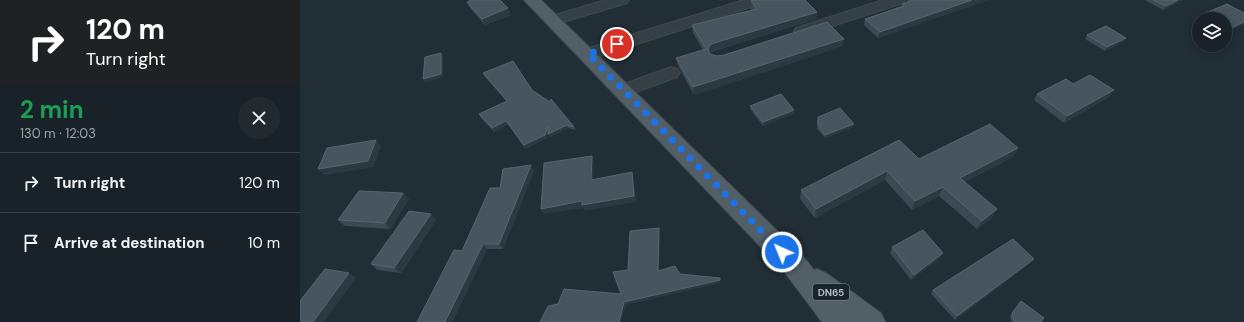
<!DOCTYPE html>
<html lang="en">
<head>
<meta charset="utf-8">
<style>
	:root { --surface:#192228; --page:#222a30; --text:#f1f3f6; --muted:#9fa4a8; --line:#373f45 }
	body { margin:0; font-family:"DM Sans",sans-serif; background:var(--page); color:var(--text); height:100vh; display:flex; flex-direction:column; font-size:15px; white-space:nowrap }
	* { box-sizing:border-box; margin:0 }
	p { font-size:13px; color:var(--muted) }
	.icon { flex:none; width:22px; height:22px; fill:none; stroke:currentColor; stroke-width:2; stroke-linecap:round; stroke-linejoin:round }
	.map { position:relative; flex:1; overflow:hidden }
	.side { display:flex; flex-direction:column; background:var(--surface); width:300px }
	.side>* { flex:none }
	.guide { background:#202124; color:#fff; overflow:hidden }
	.tools { position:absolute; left:892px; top:12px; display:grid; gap:8px }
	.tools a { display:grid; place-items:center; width:40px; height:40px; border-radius:50%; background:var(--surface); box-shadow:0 2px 10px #0003,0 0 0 1px var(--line); font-size:20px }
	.pin { position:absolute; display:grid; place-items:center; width:34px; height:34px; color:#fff; margin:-17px; border:2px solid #fff; border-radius:50%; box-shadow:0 1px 4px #0007 }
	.me { position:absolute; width:44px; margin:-22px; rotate:316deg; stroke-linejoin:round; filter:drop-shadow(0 0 3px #0008) }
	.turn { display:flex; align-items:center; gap:14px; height:84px; padding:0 20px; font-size:18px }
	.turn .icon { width:52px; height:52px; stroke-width:2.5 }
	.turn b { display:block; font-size:28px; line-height:34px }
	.round { display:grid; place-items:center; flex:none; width:42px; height:42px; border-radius:21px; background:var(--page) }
	.headline { display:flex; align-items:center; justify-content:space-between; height:68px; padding:0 20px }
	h1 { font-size:24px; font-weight:700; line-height:30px; color:#1e9e55 }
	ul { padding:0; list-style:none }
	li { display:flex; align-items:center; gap:12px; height:60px; padding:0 20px; border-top:1px solid var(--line) }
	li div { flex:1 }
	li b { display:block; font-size:15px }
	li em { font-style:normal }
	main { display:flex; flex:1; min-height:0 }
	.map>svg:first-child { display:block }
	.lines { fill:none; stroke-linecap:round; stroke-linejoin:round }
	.minor-casing { stroke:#3e4950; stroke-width:2 }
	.major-casing { stroke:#3e4950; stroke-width:2 }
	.minor { fill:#354046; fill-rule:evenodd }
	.major { fill:#525f66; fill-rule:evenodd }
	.wall { fill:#3a4952 }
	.shaded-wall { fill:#2b3941 }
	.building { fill:#46555e; stroke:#57656e }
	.route { stroke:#1a73e8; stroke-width:7; stroke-dasharray:0 12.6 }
	.labels { text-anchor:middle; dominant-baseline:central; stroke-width:4; stroke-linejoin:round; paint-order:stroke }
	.shield { fill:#1a252b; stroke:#828e95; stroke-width:1 }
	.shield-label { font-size:10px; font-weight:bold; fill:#afbbc3 }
</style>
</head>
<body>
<main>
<section class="side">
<div class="guide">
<div class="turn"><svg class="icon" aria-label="right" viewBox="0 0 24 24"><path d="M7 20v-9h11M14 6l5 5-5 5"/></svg><div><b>120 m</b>Turn right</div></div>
</div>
<div class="headline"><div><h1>2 min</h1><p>130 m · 12:03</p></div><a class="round"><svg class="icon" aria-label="close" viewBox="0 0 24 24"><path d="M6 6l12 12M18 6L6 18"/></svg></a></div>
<ul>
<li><svg class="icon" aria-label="right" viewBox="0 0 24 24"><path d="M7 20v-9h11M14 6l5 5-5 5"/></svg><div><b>Turn right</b></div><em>120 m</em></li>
<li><svg class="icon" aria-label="arrive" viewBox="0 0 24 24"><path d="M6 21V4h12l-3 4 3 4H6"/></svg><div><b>Arrive at destination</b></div><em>10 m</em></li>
</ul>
</section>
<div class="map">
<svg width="944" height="322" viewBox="0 0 944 322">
	<rect width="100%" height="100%" fill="#212e35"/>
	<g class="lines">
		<defs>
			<g id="minor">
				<path d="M306,0H329L327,3L253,25L248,23L245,20L248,17Z"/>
				<path d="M444,0H466L464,3L294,58L288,59L282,58L280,54L282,50Z"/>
				<path d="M583,0H605L603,3L508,34L502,36L496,34L494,31L496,28Z"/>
				<path d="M371,67L377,69L380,73L377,77L322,97L316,95L313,91L316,87Z"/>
			</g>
			<path id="major" d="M224,0H241L501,254L514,270L517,269L526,273L581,313L585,322H522L483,270Z"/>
		</defs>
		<!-- minor casing -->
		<use href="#minor" class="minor-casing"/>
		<!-- major casing -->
		<use href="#major" class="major-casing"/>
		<!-- minor -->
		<use href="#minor" class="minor"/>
		<!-- major -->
		<use href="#major" class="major"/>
	</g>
	<!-- wall -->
	<g class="wall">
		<path d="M606,0H688L578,38L564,25L565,19L601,6L602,4L608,2Z"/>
		<path d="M845,0H883L863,10Z"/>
		<path d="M451,1L517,12L516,19L412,52L410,54L417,56L543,46L394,95L378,66L376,58L403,50L393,33L392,25L452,10L451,9Z"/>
		<path d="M167,2L211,15L185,25L170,8Z"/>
		<path d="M905,13H944L929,31L925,29V19H907L903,17Z"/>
		<path d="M787,35L824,41L805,51L785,39Z"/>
		<path d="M183,73L232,90L274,127L276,130L268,128L250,137L248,134L247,138L225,149L208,124L194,132L181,118L179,114L207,101L185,77Z"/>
		<path d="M773,84L809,97L764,123L734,100L737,94Z"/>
		<path d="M450,106L494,113L463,126L450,109Z"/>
		<path d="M518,117L553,127L525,138L517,129Z"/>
		<path d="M718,148L713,157L665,182L692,218L677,229L639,196L612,210L585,180L515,218L500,199L501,190L619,159Z"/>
		<path d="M234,171L203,249H187L162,251Z"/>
		<path d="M109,199L90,229L45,226L38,220Z"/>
		<path d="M131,214L136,220L101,273L77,270L71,264Z"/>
		<path d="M592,247L640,258L611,280L590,253Z"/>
		<path d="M730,263L655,320L631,294L633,290Z"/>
		<path d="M721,301L741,322H711L710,316Z"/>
	</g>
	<!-- shaded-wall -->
	<g class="shaded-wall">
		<path d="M672,0H688L578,38L580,32Z"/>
		<path d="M878,0H883L863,10L866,6Z"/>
		<path d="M208,8L211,15L185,25L182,19Z"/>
		<path d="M517,12L516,19L412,52L409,56L408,49L411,44Z"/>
		<path d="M944,22V24L929,31L931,28Z"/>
		<path d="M826,38L824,41L805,51L807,47Z"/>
		<path d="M544,39L543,46L394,95L393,87Z"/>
		<path d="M141,53L143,56V77L125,83L123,79Z"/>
		<path d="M814,90L809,97L764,123L767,116Z"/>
		<path d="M494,110V113L463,126V122Z"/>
		<path d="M206,121L208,124L194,132L192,128Z"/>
		<path d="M554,124L553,127L525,138V135Z"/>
		<path d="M267,125L268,128L250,137L248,134L247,138L225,149L224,145L248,126Z"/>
		<path d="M76,140L81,146L74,167L24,175L18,169Z"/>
		<path d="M718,148L713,157L656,187L660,178Z"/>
		<path d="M292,156L294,163L293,186L291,180Z"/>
		<path d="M231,165L234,171L203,249L199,244Z"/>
		<path d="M587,171L585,180L515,218L516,209Z"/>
		<path d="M332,172L334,179L336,202L285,211L283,208L244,214L241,209Z"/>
		<path d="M643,187L639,196L612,210L615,201Z"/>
		<path d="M103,193L109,199L90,229L85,223Z"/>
		<path d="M697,209L692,218L677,229L682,221Z"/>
		<path d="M131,214L136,220L101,273L94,268Z"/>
		<path d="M359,228L360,231L359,274L358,271Z"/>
		<path d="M183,244L187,249L153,322H145Z"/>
		<path d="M643,253L640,258L611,280L614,275Z"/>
		<path d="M734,259L730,263L655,320L657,316Z"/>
		<path d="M49,273L56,278L24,322H13Z"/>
		<path d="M420,280V283L326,305L321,322H319L324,302Z"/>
	</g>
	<!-- building -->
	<g class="building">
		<path d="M171,0H200L208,8L182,19L167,2Z"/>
		<path d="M454,0H505L517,12L411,44L408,49L410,54L417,56L424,55L527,22L544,39L393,87L376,58L406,49L392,25L457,9L451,1Z"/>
		<path d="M613,0H672L580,32L565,19L604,6L602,4Z"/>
		<path d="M853,0H878L866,6Z"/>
		<path d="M927,4L944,13V22L931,28L925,24V19H915L905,13Z"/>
		<path d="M806,26L826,38L807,47L787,35Z"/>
		<path d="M141,53V74L123,79L125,57Z"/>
		<path d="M213,61L232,90L250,102L251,99L274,127L267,125L248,134V126L245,135L224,145L206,121L192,128L179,114L207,101L183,73Z"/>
		<path d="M790,75L814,90L767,116L737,94L766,79L773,84Z"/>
		<path d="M481,94L494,110L463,122L450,106Z"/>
		<path d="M540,108L554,124L525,135L518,125V117Z"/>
		<path d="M690,124L718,148L660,178L697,209L682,221L643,187L615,201L587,171L516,209L501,190L599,140L619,159Z"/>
		<path d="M76,140L68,161L18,169L27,148Z"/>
		<path d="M292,156L291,180L332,172L334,196L282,205V201L241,209L244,163Z"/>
		<path d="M231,165L199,244H183L145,322H117L154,250L162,251L190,188H200L203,169Z"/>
		<path d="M59,191L103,193L85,223L38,220Z"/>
		<path d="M109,211L131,214L94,268L71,264Z"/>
		<path d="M359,228L358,271L375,266L380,274L420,278V280L324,302L319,322H240L248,306L258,304L264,289L321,294L313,272L328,270L330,231Z"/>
		<path d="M623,230L643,253L614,275L592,247Z"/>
		<path d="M713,239L734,259L657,316L633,290Z"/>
		<path d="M25,269L49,273L13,322H0V301Z"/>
		<path d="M721,301L744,318L741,322H714L712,313Z"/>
	</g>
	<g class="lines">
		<!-- route -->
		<path class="route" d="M317,44L288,54L482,252"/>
	</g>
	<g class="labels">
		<!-- shield labels -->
		<rect class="shield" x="513" y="284" width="36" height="16" rx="3"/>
		<g class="shield-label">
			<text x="531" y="292">DN65</text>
		</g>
	</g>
</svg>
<div class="tools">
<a><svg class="icon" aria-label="layers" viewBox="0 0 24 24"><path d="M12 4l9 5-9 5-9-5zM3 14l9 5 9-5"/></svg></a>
</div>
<div class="pin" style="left:317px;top:44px;background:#d93025"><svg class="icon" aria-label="arrive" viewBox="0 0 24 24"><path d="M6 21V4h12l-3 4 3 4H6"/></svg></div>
<svg class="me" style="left:482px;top:252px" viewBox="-20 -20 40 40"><circle r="17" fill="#1a73e8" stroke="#fff" stroke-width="3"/><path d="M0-11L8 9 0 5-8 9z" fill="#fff"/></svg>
</div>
</main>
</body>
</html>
